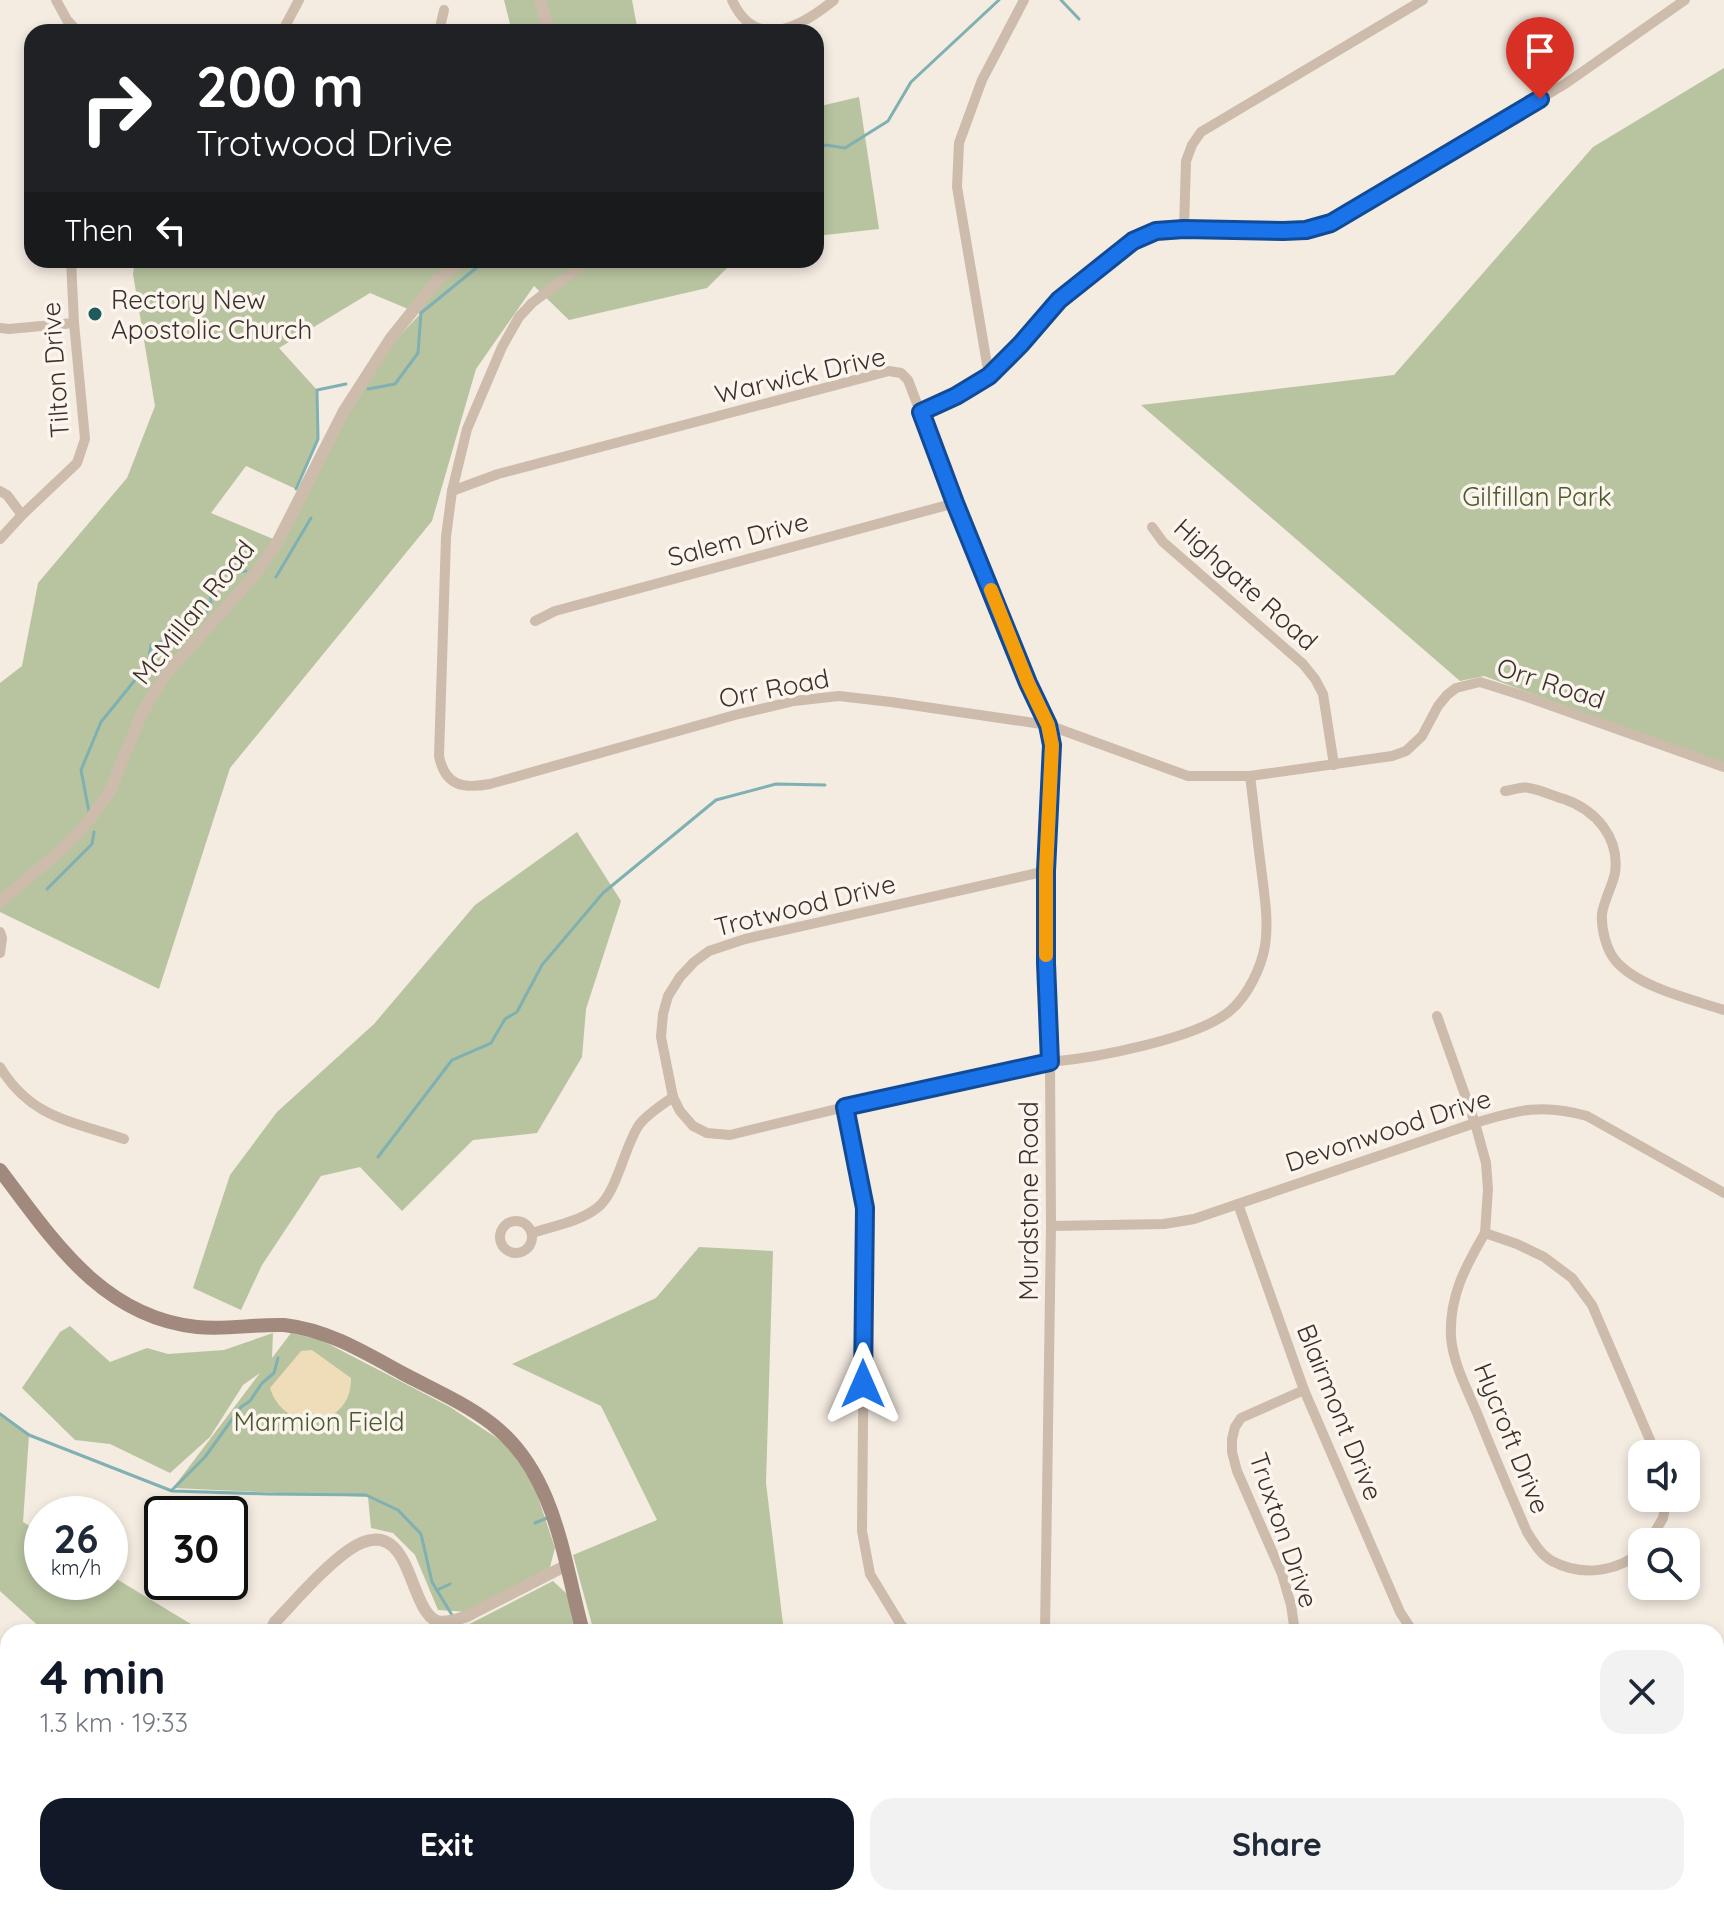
<!DOCTYPE html>
<html lang="en">
<head>
<meta charset="utf-8">
<style>
	:root { --surface:#fff; --page:#f2f2f3; --text:#1f2937; --muted:#747a83; --accent:#111827 }
	body { margin:0; font-family:Quicksand,sans-serif; background:var(--page); color:var(--text); height:100vh; display:flex; flex-direction:column; font-size:30px; white-space:nowrap }
	* { box-sizing:border-box; margin:0 }
	p { font-size:26px; color:var(--muted) }
	.icon { flex:none; width:44px; height:44px; fill:none; stroke:currentColor; stroke-width:2; stroke-linecap:round; stroke-linejoin:round }
	.map { position:relative; flex:1; overflow:hidden }
	.side { position:absolute; left:0px; top:1624px; width:1724px; height:282px; display:flex; flex-direction:column; background:var(--surface); border-radius:24px 24px 0 0; box-shadow:0 4px 12px #0003 }
	.side>* { flex:none }
	.hud { position:absolute; left:24px; top:24px; width:800px; height:244px; border-radius:24px; box-shadow:0 4px 12px #0003; background:#202124; color:#fff; overflow:hidden }
	.buttons { position:absolute; left:1628px; top:1440px; display:grid; gap:16px }
	.buttons a { display:grid; place-items:center; width:72px; height:72px; border-radius:16px; background:var(--surface); box-shadow:0 4px 12px #0003; font-size:40px }
	.speed { position:absolute; left:24px; top:1496px; display:flex; gap:16px; font-size:40px; font-weight:700; text-align:center }
	.speed>* { display:grid; place-content:center; width:104px; height:104px; border-radius:50%; background:var(--surface); box-shadow:0 4px 12px #0003; line-height:1 }
	.speed small { font-size:20px; font-weight:400 }
	.speed .limit { border:4px solid #111; border-radius:12px; background:#fff; color:#111 }
	.pin { position:absolute; display:grid; place-items:center; width:68px; height:68px; color:#fff; margin:-82px -34px; border-radius:50% 50% 50% 0; rotate:-45deg; box-shadow:0 0 8px #0007 }
	.pin .icon { rotate:45deg }
	.me { position:absolute; width:88px; margin:-44px; rotate:0deg; stroke-linejoin:round; filter:drop-shadow(0 0 6px #0008) }
	.turn { display:flex; align-items:center; gap:28px; height:168px; padding:0 40px; font-size:36px }
	.turn .icon { width:104px; height:104px; stroke-width:2.5 }
	.turn b { display:block; font-size:56px; line-height:68px }
	.then { display:flex; align-items:center; height:76px; padding:0 40px; background:#0003; gap:16px; font-size:30px }
	.round { display:grid; place-items:center; flex:none; width:84px; height:84px; border-radius:24px; background:var(--page) }
	.summary { display:flex; align-items:center; justify-content:space-between; height:136px; padding:0 40px }
	h1 { font-size:48px; font-weight:700; line-height:60px; color:var(--accent) }
	.cta { display:flex; gap:16px; margin-top:auto; padding:16px 40px }
	.cta a { flex:1; height:92px; border-radius:24px; background:var(--accent); color:#fff; font-size:32px; font-weight:700; line-height:92px; text-align:center }
	.cta a+a { background:var(--page); color:var(--text) }
	.map>svg:first-child { display:block }
	.green { fill:#b8c4a0; fill-rule:evenodd }
	.sand { fill:#efdcb8 }
	.lines { fill:none; stroke-linecap:round; stroke-linejoin:round }
	.stream { stroke:#7fb0b2; stroke-width:3 }
	.minor { stroke:#cdbbac; stroke-width:10 }
	.tertiary { stroke:#cdbbac; stroke-width:12 }
	.secondary { stroke:#a18a7d; stroke-width:14 }
	.route-casing { stroke:#114b97; stroke-width:20 }
	.route { stroke:#1a73e8; stroke-width:14 }
	.slow { stroke:#f59e0b; stroke-width:14 }
	.poi-dot { fill:#1f5a5e; stroke:#fbf5ee; stroke-width:3 }
	.labels { text-anchor:middle; dominant-baseline:central; stroke-width:7; stroke-linejoin:round; paint-order:stroke }
	.poi-label { font-size:26px; fill:#3b302b; stroke:#fbf5ee; text-anchor:start }
	.street-label { font-size:26px; fill:#3b302b; stroke:#fbf5ee }
	.park-label { font-size:26px; fill:#4a5a2e; stroke:#fbf5ee }
</style>
</head>
<body>
<div class="map">
<svg width="1724" height="1905" viewBox="0 0 1724 1905">
	<rect width="100%" height="100%" fill="#f4ebe1"/>
	<!-- green -->
	<g class="green">
		<path d="M504,0H632L638,32H512Z"/>
		<path d="M1724,68V764L1484,676L1460,681L1141,405L1394,375L1593,147Z"/>
		<path d="M859,97L879,229L816,236V107Z"/>
		<path d="M135,260H735L707,288L569,320L534,286L476,369L432,521L230,768L159,989L0,912V683L22,666L38,583L127,478L155,406L133,274ZM370,293L420,314L372,366L278,541L211,513L246,466L296,489L318,439L317,390L279,348Z"/>
		<path d="M577,832L621,901L586,1009L582,1057L537,1133L473,1140L402,1211L360,1167L321,1176L262,1265L241,1310L193,1288L230,1175L277,1112L374,1024L475,905Z"/>
		<path d="M699,1247L773,1251L766,1483L784,1632H594L573,1555L657,1520L601,1406L512,1364L656,1298Z"/>
		<path d="M70,1326L110,1362L147,1348L168,1354L224,1350L273,1333L272,1358L291,1333L321,1340L450,1407L506,1444L534,1485L555,1548L550,1567L469,1612L438,1610L415,1555L393,1533L371,1528L368,1497L173,1488L260,1373L243,1385L210,1437L170,1473L110,1444L75,1440L22,1388L60,1332Z"/>
		<path d="M0,1412L29,1435L23,1522L42,1534V1582H110V1575L204,1632H45L0,1591Z"/>
		<path d="M553,1581L567,1594L577,1632H454Z"/>
		<path d="M22,1898H910L917,1905H27Z"/>
		<path d="M1301,1898H1494L1499,1905H1301Z"/>
	</g>
	<!-- sand -->
	<path class="sand" d="M312,1350L351,1378C352,1429 285,1436 270,1388L301,1351Z"/>
	<g class="lines">
		<!-- stream -->
		<g class="stream">
			<path d="M1061,0L1079,19"/>
			<path d="M816,150L826,145L845,148L888,121L911,82L999,0"/>
			<path d="M368,389L395,384L418,353L421,313L486,260"/>
			<path d="M296,489L318,439L317,390L346,384"/>
			<path d="M276,577L311,518"/>
			<path d="M89,812L81,770L101,722L148,664L151,645L183,635L211,607L210,588L222,573L246,571"/>
			<path d="M47,889L92,844L94,832"/>
			<path d="M378,1157L452,1060L491,1043L505,1019L517,1012L542,965L603,893L716,800L776,784L825,785"/>
			<path d="M0,1414L29,1435L172,1491L268,1494L366,1495L398,1510L421,1534L432,1582L452,1615"/>
			<path d="M172,1490L205,1457L241,1407L250,1401L262,1383L274,1373L278,1358"/>
			<path d="M535,1523L547,1518"/>
			<path d="M437,1590L450,1584"/>
			<path d="M458,1625L461,1630L471,1632"/>
			<path d="M904,1898L913,1905"/>
		</g>
		<!-- minor -->
		<g class="minor">
			<path d="M56,0L67,20L78,32"/>
			<path d="M732,0C756,53 802,26 834,0"/>
			<path d="M282,32L299,0"/>
			<path d="M439,32L444,10"/>
			<path d="M1184,229L1186,161L1192,145L1201,132L1423,0"/>
			<path d="M589,260L532,303L519,317L502,347L467,429L452,491L446,537L439,756C445,786 463,789 490,784L735,715L794,701L839,696L891,702L1048,725L1188,776H1250L1392,756L1406,751L1422,736L1438,706L1447,695L1456,688L1480,682L1521,695L1724,767"/>
			<path d="M0,328L9,329L74,323"/>
			<path d="M989,376L957,187L959,143L982,80L1024,0"/>
			<path d="M921,412L956,396L989,376L1021,344L1059,300L1133,241L1156,231L1184,229L1283,231L1306,230L1331,223L1565,84L1685,0"/>
			<path d="M0,491L7,495L22,515"/>
			<path d="M452,491L498,474L889,371L901,373L908,380L955,503L1028,683L1048,725L1052,745L1046,871V963L1050,1062L1051,1226L1045,1632"/>
			<path d="M1152,527L1163,542L1303,664L1315,679L1323,694L1334,765"/>
			<path d="M0,539L22,515L77,463L85,439L74,323L71,260"/>
			<path d="M535,621L555,611L955,503"/>
			<path d="M1505,791C1513,790 1522,786 1529,788C1541,790 1553,796 1564,799C1596,810 1620,838 1615,873C1612,887 1604,900 1602,914C1601,928 1606,949 1615,960C1637,987 1691,999 1724,1010"/>
			<path d="M1046,871L745,939L709,951L694,962L680,977L668,996L663,1014L661,1037L673,1097L680,1111L693,1126L707,1133L730,1135L845,1107L1050,1062C1094,1058 1198,1039 1231,1010C1248,995 1261,968 1265,946C1269,920 1264,893 1261,867C1257,837 1254,806 1250,776"/>
			<path d="M0,932L2,938L0,953"/>
			<path d="M1437,1016L1475,1123L1486,1163L1488,1189L1485,1233"/>
			<path d="M0,1067C31,1118 71,1121 124,1139"/>
			<path d="M845,1107L865,1208L862,1531L870,1574L901,1625L908,1632"/>
			<path d="M1238,1204L1304,1390L1400,1612L1413,1632"/>
			<circle cx="516" cy="1237" r="16"/>
			<path d="M1051,1226L1164,1224L1194,1219L1475,1123C1518,1110 1542,1103 1587,1116L1724,1193"/>
			<path d="M532,1233C553,1226 579,1222 597,1208C617,1193 624,1147 639,1125C647,1114 662,1105 673,1097"/>
			<path d="M1649,1542L1663,1518L1667,1498"/>
			<path d="M1642,1551C1617,1572 1582,1577 1552,1561C1541,1555 1534,1543 1527,1532C1510,1493 1493,1453 1477,1413C1467,1389 1453,1363 1451,1337C1449,1297 1465,1267 1485,1233L1517,1244L1544,1257L1572,1278L1592,1305L1656,1454"/>
			<path d="M1295,1632L1291,1605L1282,1574L1237,1471L1232,1452V1439L1235,1427L1241,1418L1304,1390"/>
			<path d="M1716,1683L1724,1678"/>
			<path d="M1240,1905L1244,1898"/>
		</g>
		<!-- tertiary -->
		<g class="tertiary">
			<path d="M540,0L549,32"/>
			<path d="M0,902L61,850L83,828L109,793L142,713L166,674L254,576L278,541L344,411L391,338L439,278L462,260"/>
			<path d="M270,1632L275,1622C296,1600 331,1559 357,1545C412,1516 408,1610 437,1621C446,1624 458,1619 467,1616L565,1566"/>
			<path d="M0,1861H8"/>
		</g>
		<!-- secondary -->
		<g class="secondary">
			<path d="M0,1170C53,1240 102,1317 197,1327C226,1330 255,1324 284,1325C328,1330 364,1352 402,1373C432,1389 465,1403 492,1424C556,1474 563,1559 583,1632"/>
			<path d="M926,1898L933,1905"/>
		</g>
	</g>
	<g class="lines">
		<defs>
			<path id="route" d="M863,1384L865,1208L845,1107L1050,1062L1046,963V871L1052,745L1048,725L1028,683L955,503L921,412L956,396L989,376L1021,344L1059,300L1133,241L1156,231L1184,229L1283,231L1306,230L1331,223L1540,99"/>
		</defs>
		<!-- route casing -->
		<use href="#route" class="route-casing"/>
		<!-- route -->
		<use href="#route" class="route"/>
		<!-- slow -->
		<path class="slow" d="M991,590L1028,683L1048,725L1052,745L1046,871V955"/>
	</g>
	<!-- markers -->
	<circle class="poi-dot" cx="95" cy="314" r="8"/>
	<g class="labels">
		<!-- poi labels -->
		<g class="poi-label">
			<text x="111" y="299">Rectory New<tspan x="111" dy="30">Apostolic Church</tspan></text>
		</g>
		<!-- street labels -->
		<g class="street-label">
			<text transform="translate(55 370) rotate(-94)">Tilton Drive</text>
			<text transform="translate(800 375) rotate(-13)">Warwick Drive</text>
			<text transform="translate(738 539) rotate(-15)">Salem Drive</text>
			<text transform="translate(1246 584) rotate(42)">Highgate Road</text>
			<text transform="translate(193 612) rotate(-51)">McMillan Road</text>
			<text transform="translate(1551 683) rotate(18)">Orr Road</text>
			<text transform="translate(774 688) rotate(-11)">Orr Road</text>
			<text transform="translate(805 905) rotate(-14)">Trotwood Drive</text>
			<text transform="translate(1388 1130) rotate(-18)">Devonwood Drive</text>
			<text transform="translate(1028 1201) rotate(-90)">Murdstone Road</text>
			<text transform="translate(1340 1412) rotate(68)">Blairmont Drive</text>
			<text transform="translate(1512 1438) rotate(68)">Hycroft Drive</text>
			<text transform="translate(1284 1530) rotate(71)">Truxton Drive</text>
		</g>
		<!-- park labels -->
		<g class="park-label">
			<text x="1537" y="496">Gilfillan Park</text>
			<text x="319" y="1421">Marmion Field</text>
		</g>
	</g>
</svg>
<div class="buttons">
<a><svg class="icon" aria-label="sound" viewBox="0 0 24 24"><path d="M4 9h4l5-4v14l-5-4H4zM17 9q2 3 0 6"/></svg></a>
<a><svg class="icon" aria-label="search" viewBox="0 0 24 24"><circle cx="10" cy="10" r="6"/><path d="M15 15l6 6"/></svg></a>
</div>
<div class="speed"><div>26<small>km/h</small></div><div class="limit">30</div></div>
<div class="pin" style="left:1540px;top:99px;background:#d93025"><svg class="icon" aria-label="arrive" viewBox="0 0 24 24"><path d="M6 21V4h12l-3 4 3 4H6"/></svg></div>
<svg class="me" style="left:863px;top:1384px" viewBox="-20 -20 40 40"><path d="M0-17L14 15 0 8-14 15z" fill="#1a73e8" stroke="#fff" stroke-width="4"/></svg>
<div class="hud">
<div class="turn"><svg class="icon" aria-label="right" viewBox="0 0 24 24"><path d="M7 20v-9h11M14 6l5 5-5 5"/></svg><div><b>200 m</b>Trotwood Drive</div></div>
<div class="then">Then<svg class="icon" aria-label="left" viewBox="0 0 24 24"><path d="M17 20v-9H6M10 6l-5 5 5 5"/></svg></div>
</div>
<section class="side">
<div class="summary"><div><h1>4 min</h1><p>1.3 km · 19:33</p></div><a class="round"><svg class="icon" aria-label="close" viewBox="0 0 24 24"><path d="M6 6l12 12M18 6L6 18"/></svg></a></div>
<div class="cta"><a>Exit</a><a>Share</a></div>
</section>
</div>
</body>
</html>
